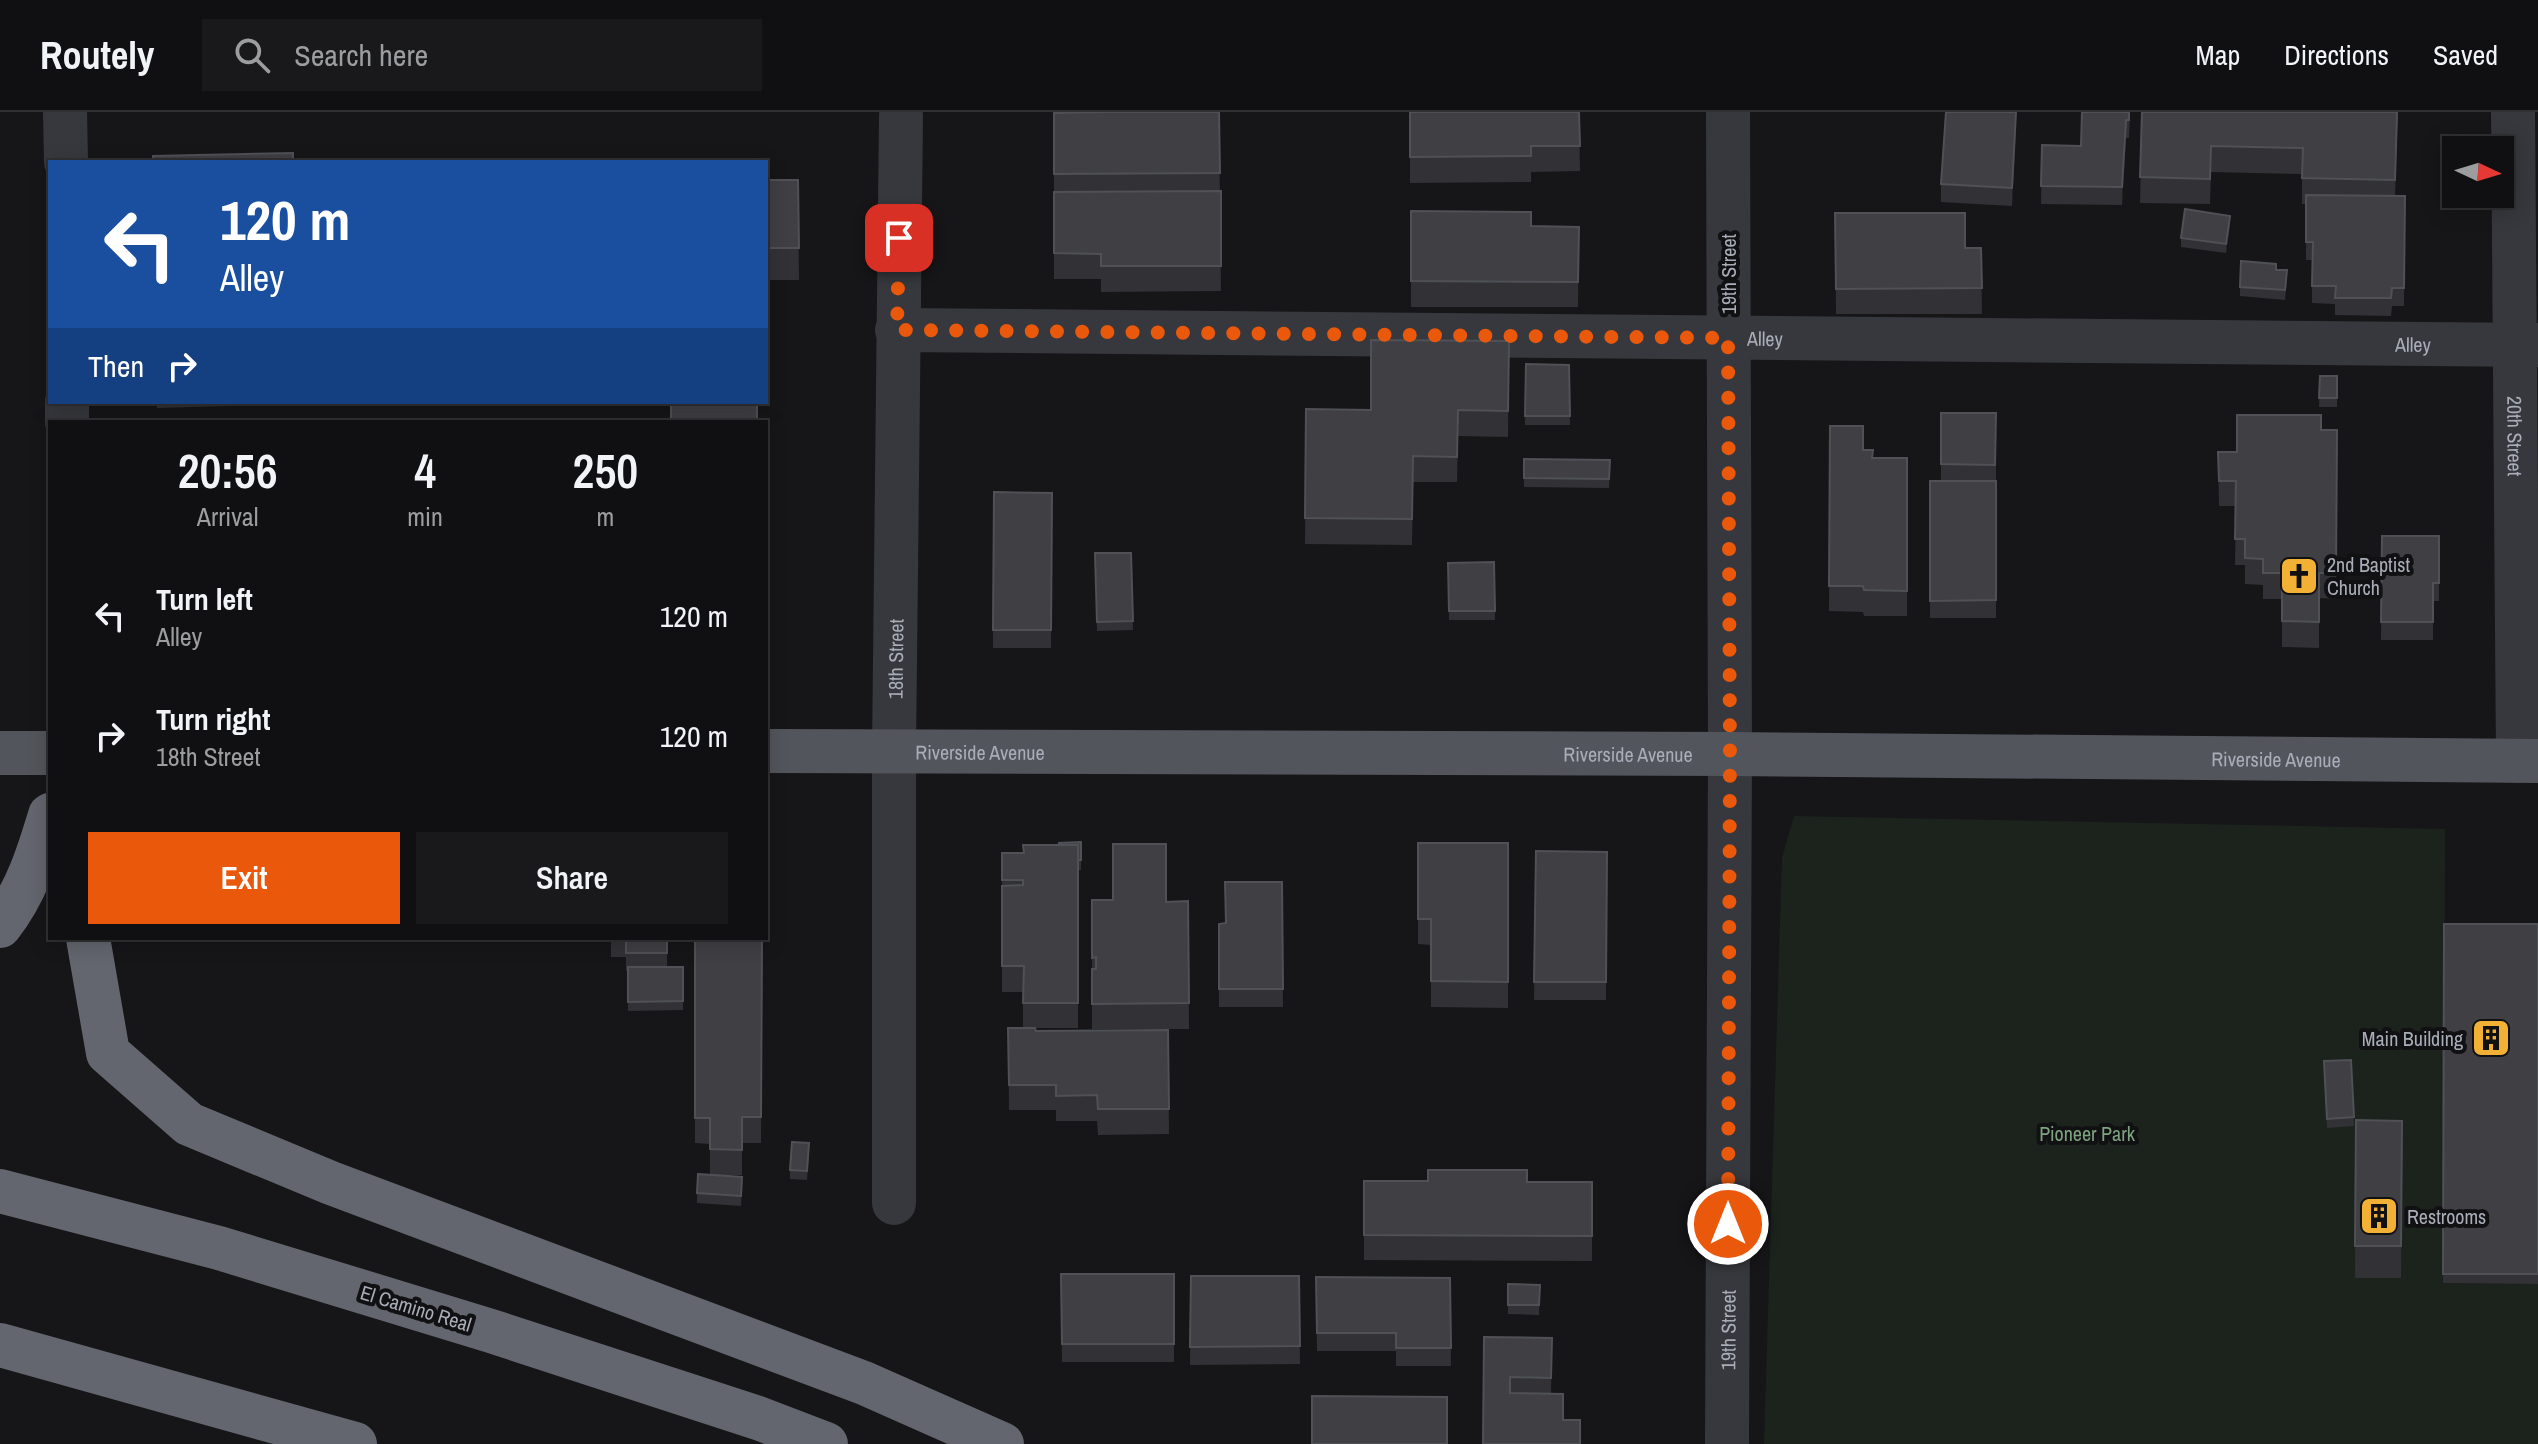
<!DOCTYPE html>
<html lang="en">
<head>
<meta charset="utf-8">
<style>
	:root { --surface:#101012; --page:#19191b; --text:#f1f3f6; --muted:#9c9d9f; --line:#303032; --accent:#ea580c }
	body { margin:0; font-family:"Archivo Narrow",sans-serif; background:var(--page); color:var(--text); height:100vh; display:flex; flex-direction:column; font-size:30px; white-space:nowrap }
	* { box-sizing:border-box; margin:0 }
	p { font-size:26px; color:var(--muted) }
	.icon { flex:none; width:44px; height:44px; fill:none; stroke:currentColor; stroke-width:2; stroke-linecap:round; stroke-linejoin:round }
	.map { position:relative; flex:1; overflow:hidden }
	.details { position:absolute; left:48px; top:308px; width:720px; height:520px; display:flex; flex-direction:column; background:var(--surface); border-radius:0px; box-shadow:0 4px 20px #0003,0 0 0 2px var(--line) }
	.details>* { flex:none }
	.top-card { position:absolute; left:48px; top:48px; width:720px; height:244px; border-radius:0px; box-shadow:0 4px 20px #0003,0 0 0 2px var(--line); background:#1a4fa0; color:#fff; overflow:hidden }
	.needle { width:52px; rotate:94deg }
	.controls { position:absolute; left:2442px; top:24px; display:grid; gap:16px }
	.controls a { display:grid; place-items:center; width:72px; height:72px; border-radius:0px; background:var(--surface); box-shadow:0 4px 20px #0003,0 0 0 2px var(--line); font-size:40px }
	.pin { position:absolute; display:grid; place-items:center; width:68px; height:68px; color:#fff; margin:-34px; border-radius:16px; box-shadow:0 4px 12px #0006 }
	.me { position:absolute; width:88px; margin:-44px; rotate:0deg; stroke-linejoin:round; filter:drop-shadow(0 0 6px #0008) }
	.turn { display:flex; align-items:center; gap:28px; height:168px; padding:0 40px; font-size:36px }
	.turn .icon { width:104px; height:104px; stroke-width:2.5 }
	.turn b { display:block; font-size:56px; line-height:68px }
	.then { display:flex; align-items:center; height:76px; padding:0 40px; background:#0003; gap:16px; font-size:30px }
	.eta { display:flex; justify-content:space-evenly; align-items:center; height:136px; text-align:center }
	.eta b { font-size:48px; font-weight:600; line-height:56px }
	.primary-button { display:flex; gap:16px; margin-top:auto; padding:16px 40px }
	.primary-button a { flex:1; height:92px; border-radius:0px; background:var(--accent); color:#fff; font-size:32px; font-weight:600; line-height:92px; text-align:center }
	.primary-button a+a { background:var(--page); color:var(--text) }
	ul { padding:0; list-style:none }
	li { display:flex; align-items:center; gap:24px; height:120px; padding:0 40px }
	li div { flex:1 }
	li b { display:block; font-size:30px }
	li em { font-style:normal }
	header { display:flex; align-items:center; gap:48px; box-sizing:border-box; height:112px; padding:0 40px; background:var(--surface); border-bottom:2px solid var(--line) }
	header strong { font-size:38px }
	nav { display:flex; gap:44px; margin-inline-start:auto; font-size:28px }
	.search { width:560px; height:72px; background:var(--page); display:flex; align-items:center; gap:20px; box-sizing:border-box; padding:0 28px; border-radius:0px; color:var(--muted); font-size:30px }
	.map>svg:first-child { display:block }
	.green { fill:#1c231d }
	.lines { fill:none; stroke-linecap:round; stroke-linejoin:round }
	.minor { stroke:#37383d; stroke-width:44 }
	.major { stroke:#53555c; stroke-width:44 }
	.highway { stroke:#63666e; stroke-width:44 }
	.wall { fill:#323236 }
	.shaded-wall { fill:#212124 }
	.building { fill:#3f3f44; stroke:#4f5156; stroke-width:2 }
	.route { stroke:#ea580c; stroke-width:14; stroke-dasharray:0 25.2 }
	.labels { text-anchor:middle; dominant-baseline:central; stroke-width:8; stroke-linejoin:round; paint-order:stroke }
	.street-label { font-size:20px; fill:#a8adb8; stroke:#111113 }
	.poi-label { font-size:20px; fill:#a8adb8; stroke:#111113; text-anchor:start }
	.park-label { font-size:20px; fill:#7fa381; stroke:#111113 }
</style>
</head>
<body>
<header>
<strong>Routely</strong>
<div class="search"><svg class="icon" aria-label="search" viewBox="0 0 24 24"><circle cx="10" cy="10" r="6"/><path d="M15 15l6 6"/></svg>Search here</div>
<nav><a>Map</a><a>Directions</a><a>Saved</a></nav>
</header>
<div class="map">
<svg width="2538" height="1332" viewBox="0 0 2538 1332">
	<rect width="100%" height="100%" fill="#161618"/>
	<!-- green -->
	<path class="green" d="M1794,704L2445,717L2443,1171L2538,1172V1332H1764L1782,746Z"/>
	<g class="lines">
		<!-- minor -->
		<g class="minor">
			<path d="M65,0L66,50"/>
			<path id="s1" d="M2513,0L2518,649"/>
			<path id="s2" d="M897,218L2538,233"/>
			<path d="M67,290V310"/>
			<path id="s3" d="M894,1091V639L901,4"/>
			<path id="s4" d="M1727,1332L1730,642L1728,0"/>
		</g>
		<!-- major -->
		<g class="major">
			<path id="s5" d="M766,639L1730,642L2538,649"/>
			<path d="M0,641H50"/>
		</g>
		<!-- highway -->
		<g class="highway">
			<path d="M0,814C26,781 38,743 50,703"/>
			<path d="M88,826L108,941L189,1012L331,1071L864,1271L1002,1332"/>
			<path d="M0,1079L219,1136L491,1219L758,1306L826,1332"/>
			<path d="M0,1233L355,1332"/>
		</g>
	</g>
	<!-- wall -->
	<g class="wall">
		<path d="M1219,0L1221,179L1101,180V167H1054V1Z"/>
		<path d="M1410,0H1579L1580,59L1531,60V70L1410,71Z"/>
		<path d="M2130,0L2129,26H2126L2122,93L2041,92L2042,33L2081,34Z"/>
		<path d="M2142,0H2398L2395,83L2405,84L2404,194H2392L2391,204L2335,203V192L2312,191V148H2306V92H2302V62L2211,60L2210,92L2140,91Z"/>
		<path d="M2016,16L2012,94L1941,90V72Z"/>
		<path d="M766,68H798L799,168H766Z"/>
		<path d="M1411,99L1531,114L1579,115L1578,195H1411Z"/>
		<path d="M1835,101L1965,136H1981L1982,202H1836Z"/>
		<path d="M2230,113L2226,141L2181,135V126Z"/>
		<path d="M2276,158L2287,168L2285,188L2240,184V175Z"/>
		<path d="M1509,229L1508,325L1458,324L1457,370H1413L1412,433L1305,432L1306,297L1371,298Z"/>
		<path d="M1526,252L1569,253L1570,313H1525Z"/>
		<path d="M2320,264H2337V295H2319Z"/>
		<path d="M157,290H381L157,296Z"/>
		<path d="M1941,301H1996V506H1930V369H1941Z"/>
		<path d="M1830,314L1873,346H1907V504H1864L1863,500L1829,499Z"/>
		<path d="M2321,318H2337L2336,487L2319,486V536L2282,535V487H2263V473L2245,472V453H2235L2236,394H2219L2218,340H2237Z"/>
		<path d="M1524,347L1610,348L1609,376L1524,375Z"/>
		<path d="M994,380L1052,381L1051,536H993Z"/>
		<path d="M2382,424H2439V489H2433V528H2381Z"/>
		<path d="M1095,441H1131L1133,518L1097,519Z"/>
		<path d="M1494,450L1495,508H1449L1448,451Z"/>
		<path d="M1081,730V758H1078V916H1035L1036,919L1168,918L1169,1022L1098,1023L1097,1009H1056V998H1009L1008,916H1023V880H1002V741H1023Z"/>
		<path d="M1418,731H1508V896L1431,895V833L1418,832Z"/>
		<path d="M1536,739L1607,740L1606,888H1534Z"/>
		<path d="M1282,770L1283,895H1219V812L1225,811Z"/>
		<path d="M1092,788L1188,789L1189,917H1092Z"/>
		<path d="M2444,812H2538V1172L2443,1171Z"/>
		<path d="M611,826H667V855H683V898L628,899V859H626V845H611Z"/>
		<path d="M695,826H762L761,1031H742V1063H711L742,1074L741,1094L697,1091V1081L710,1063V1032L695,1031Z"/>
		<path d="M2351,948L2354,1014L2327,1016L2324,959Z"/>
		<path d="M2356,1008L2402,1009L2401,1166H2355Z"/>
		<path d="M809,1040L807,1068L790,1067V1058Z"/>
		<path d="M1364,1069L1592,1070V1149L1364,1148Z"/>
		<path d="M1061,1162H1174V1250H1062Z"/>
		<path d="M1191,1164H1299L1300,1252L1190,1253Z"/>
		<path d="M1316,1165L1450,1166L1451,1254H1396V1239H1317Z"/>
		<path d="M1508,1172L1540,1173L1539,1203L1508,1202Z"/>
		<path d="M1484,1225L1552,1226L1551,1282L1563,1308L1483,1332Z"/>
	</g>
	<!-- shaded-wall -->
	<g class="shaded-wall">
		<path d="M2016,0V16L2012,94V76Z"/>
		<path d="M2126,8V26L2122,93V75Z"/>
		<path d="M2230,104V113L2226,141V132Z"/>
	</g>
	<!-- building -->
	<g class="building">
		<path d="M1101,0H1219L1220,61L1054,62V1Z"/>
		<path d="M1410,0H1579L1580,34H1531V44L1410,45Z"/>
		<path d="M1946,0H2016L2012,76L1941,72Z"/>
		<path d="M2082,0H2129V8H2126L2122,75L2041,74L2042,33L2081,34Z"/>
		<path d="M2142,0H2397L2395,68L2302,66L2303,36L2211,34L2210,67L2140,65Z"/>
		<path d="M293,41V50H153V44Z"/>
		<path d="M766,68H798L799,136H766Z"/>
		<path d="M1221,79V154H1101V142L1054,141V80Z"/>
		<path d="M2306,83L2405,84L2404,176H2392L2391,186H2335L2336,174H2312L2313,130H2306Z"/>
		<path d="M2185,97L2230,104L2226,132L2181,126Z"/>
		<path d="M1411,99L1531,100V114L1579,115L1578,170L1411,169Z"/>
		<path d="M1835,101H1965V136H1981L1982,176L1836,177Z"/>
		<path d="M2241,149L2276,152V158H2287L2285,178L2240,175Z"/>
		<path d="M1371,228L1509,229L1508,299L1458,298L1457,345L1413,344L1412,407L1305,406L1306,297L1371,298Z"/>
		<path d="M1526,252L1569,253L1570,304H1525Z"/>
		<path d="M2320,264H2337V286H2319Z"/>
		<rect x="671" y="290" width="86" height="20"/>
		<path d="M1941,301H1996L1995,353L1941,352Z"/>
		<path d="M2237,303H2321V318H2337L2336,461H2319V510L2282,509V461H2263V447L2245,446V427H2235L2236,369H2219L2218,340H2237Z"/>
		<path d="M1830,314H1863V338H1873L1872,346H1907V479L1864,478L1863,474H1829Z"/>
		<path d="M1524,347L1610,348L1609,367L1524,366Z"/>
		<path d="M1930,369H1996V488L1930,489Z"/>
		<path d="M994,380L1052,381L1051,518H993Z"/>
		<path d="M2382,424H2439V471H2433V510H2381Z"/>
		<path d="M1095,441H1131L1133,509L1097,510Z"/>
		<path d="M1494,450L1495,499H1449L1448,451Z"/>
		<path d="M1081,730V748H1078V733H1059V731Z"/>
		<path d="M1418,731H1508V870L1431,869V807H1418Z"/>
		<path d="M1113,732H1166V790L1188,789L1189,891L1092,892V857H1096V845L1092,846V788H1113Z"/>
		<path d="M1023,733H1078V891H1023L1024,854H1002V774L1023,773V768H1002V741H1024Z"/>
		<path d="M1536,739L1607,740L1606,870H1534Z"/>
		<path d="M1225,770H1282L1283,877H1219V812L1226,811Z"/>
		<path d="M2444,812H2538V1162H2443Z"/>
		<path d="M611,826H667V841H626V827Z"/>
		<path d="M695,826H762L761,1005H742V1038L710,1037V1006H695Z"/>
		<path d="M628,855H683V889L628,890Z"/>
		<path d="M1008,916H1035L1036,919L1168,918L1169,997H1098L1097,983L1056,984V973H1009Z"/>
		<path d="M2351,948L2354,1005L2327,1007L2324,949Z"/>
		<path d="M2356,1008L2402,1009L2401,1134H2355Z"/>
		<path d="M792,1030L809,1031L807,1059L790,1058Z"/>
		<path d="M1428,1058H1527V1070H1592V1124L1364,1123V1069H1428Z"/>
		<path d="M698,1062L742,1065L741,1084L697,1081Z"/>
		<path d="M1061,1162H1174V1232H1062Z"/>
		<path d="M1191,1164H1299L1300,1234L1190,1235Z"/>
		<path d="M1316,1165L1450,1166L1451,1236H1396V1221H1317Z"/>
		<path d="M1508,1172L1540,1173L1539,1193H1508Z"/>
		<path d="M1484,1225L1552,1226L1551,1266L1510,1265V1281L1563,1282V1308H1580V1332H1483Z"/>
		<path d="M1312,1284L1447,1285V1332H1312Z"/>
	</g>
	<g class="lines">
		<!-- route -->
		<path class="route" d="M899,126L897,218L1728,226L1730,642L1728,1112"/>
	</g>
	<!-- icons -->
	<defs>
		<symbol id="church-square" viewBox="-11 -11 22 22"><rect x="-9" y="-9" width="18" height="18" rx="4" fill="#f2b134" stroke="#111113"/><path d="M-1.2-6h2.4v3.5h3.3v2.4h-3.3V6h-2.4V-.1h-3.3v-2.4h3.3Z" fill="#111"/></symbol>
		<symbol id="building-square" viewBox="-11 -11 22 22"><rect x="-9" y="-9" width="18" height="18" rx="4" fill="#f2b134" stroke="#111113"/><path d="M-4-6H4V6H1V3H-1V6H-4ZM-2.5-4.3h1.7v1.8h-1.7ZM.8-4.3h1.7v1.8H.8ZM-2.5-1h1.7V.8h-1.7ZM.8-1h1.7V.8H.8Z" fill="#111"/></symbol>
	</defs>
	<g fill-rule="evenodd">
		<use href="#church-square" x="2277" y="442" width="44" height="44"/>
		<use href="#building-square" x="2469" y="904" width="44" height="44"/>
		<use href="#building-square" x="2357" y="1082" width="44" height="44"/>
	</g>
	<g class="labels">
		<!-- street labels -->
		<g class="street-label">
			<text transform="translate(1728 162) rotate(-90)">19th Street</text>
			<text stroke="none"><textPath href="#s2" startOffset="868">Alley</textPath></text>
			<text stroke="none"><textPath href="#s2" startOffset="1516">Alley</textPath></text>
			<text stroke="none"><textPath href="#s1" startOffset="324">20th Street</textPath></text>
			<text stroke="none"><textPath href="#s3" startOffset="544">18th Street</textPath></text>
			<text stroke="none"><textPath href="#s5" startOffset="214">Riverside Avenue</textPath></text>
			<text stroke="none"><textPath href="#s5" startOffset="862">Riverside Avenue</textPath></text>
			<text stroke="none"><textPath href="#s5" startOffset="1510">Riverside Avenue</textPath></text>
			<text transform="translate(416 1196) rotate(17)">El Camino Real</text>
			<text stroke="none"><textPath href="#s4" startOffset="114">19th Street</textPath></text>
		</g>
		<!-- poi labels -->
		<g class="poi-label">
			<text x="2327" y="452">2nd Baptist<tspan x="2327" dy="23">Church</tspan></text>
			<text x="2463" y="926" text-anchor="end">Main Building</text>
			<text x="2407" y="1104">Restrooms</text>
		</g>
		<!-- park labels -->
		<g class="park-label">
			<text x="2087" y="1021">Pioneer Park</text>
		</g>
	</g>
</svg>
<div class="controls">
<a><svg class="needle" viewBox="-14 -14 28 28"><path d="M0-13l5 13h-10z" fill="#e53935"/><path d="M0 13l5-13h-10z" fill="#9c9d9f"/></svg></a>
</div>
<div class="pin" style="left:899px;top:126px;background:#d93025"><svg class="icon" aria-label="arrive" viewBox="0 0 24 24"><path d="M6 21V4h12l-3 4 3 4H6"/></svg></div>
<svg class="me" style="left:1728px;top:1112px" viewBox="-20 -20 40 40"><circle r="17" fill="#ea580c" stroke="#fff" stroke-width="3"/><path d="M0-11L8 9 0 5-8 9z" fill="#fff"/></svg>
<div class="top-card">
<div class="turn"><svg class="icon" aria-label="left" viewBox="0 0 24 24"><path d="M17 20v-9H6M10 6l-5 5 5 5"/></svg><div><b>120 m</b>Alley</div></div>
<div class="then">Then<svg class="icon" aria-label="right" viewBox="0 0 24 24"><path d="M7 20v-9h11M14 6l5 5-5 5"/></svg></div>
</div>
<section class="details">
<div class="eta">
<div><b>20:56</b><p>Arrival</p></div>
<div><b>4</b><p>min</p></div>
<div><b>250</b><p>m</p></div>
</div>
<ul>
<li><svg class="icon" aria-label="left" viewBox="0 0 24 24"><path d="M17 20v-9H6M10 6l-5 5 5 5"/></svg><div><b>Turn left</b><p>Alley</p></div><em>120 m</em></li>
<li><svg class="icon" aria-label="right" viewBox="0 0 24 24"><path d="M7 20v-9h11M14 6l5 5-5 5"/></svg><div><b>Turn right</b><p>18th Street</p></div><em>120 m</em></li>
</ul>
<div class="primary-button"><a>Exit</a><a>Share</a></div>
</section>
</div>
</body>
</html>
